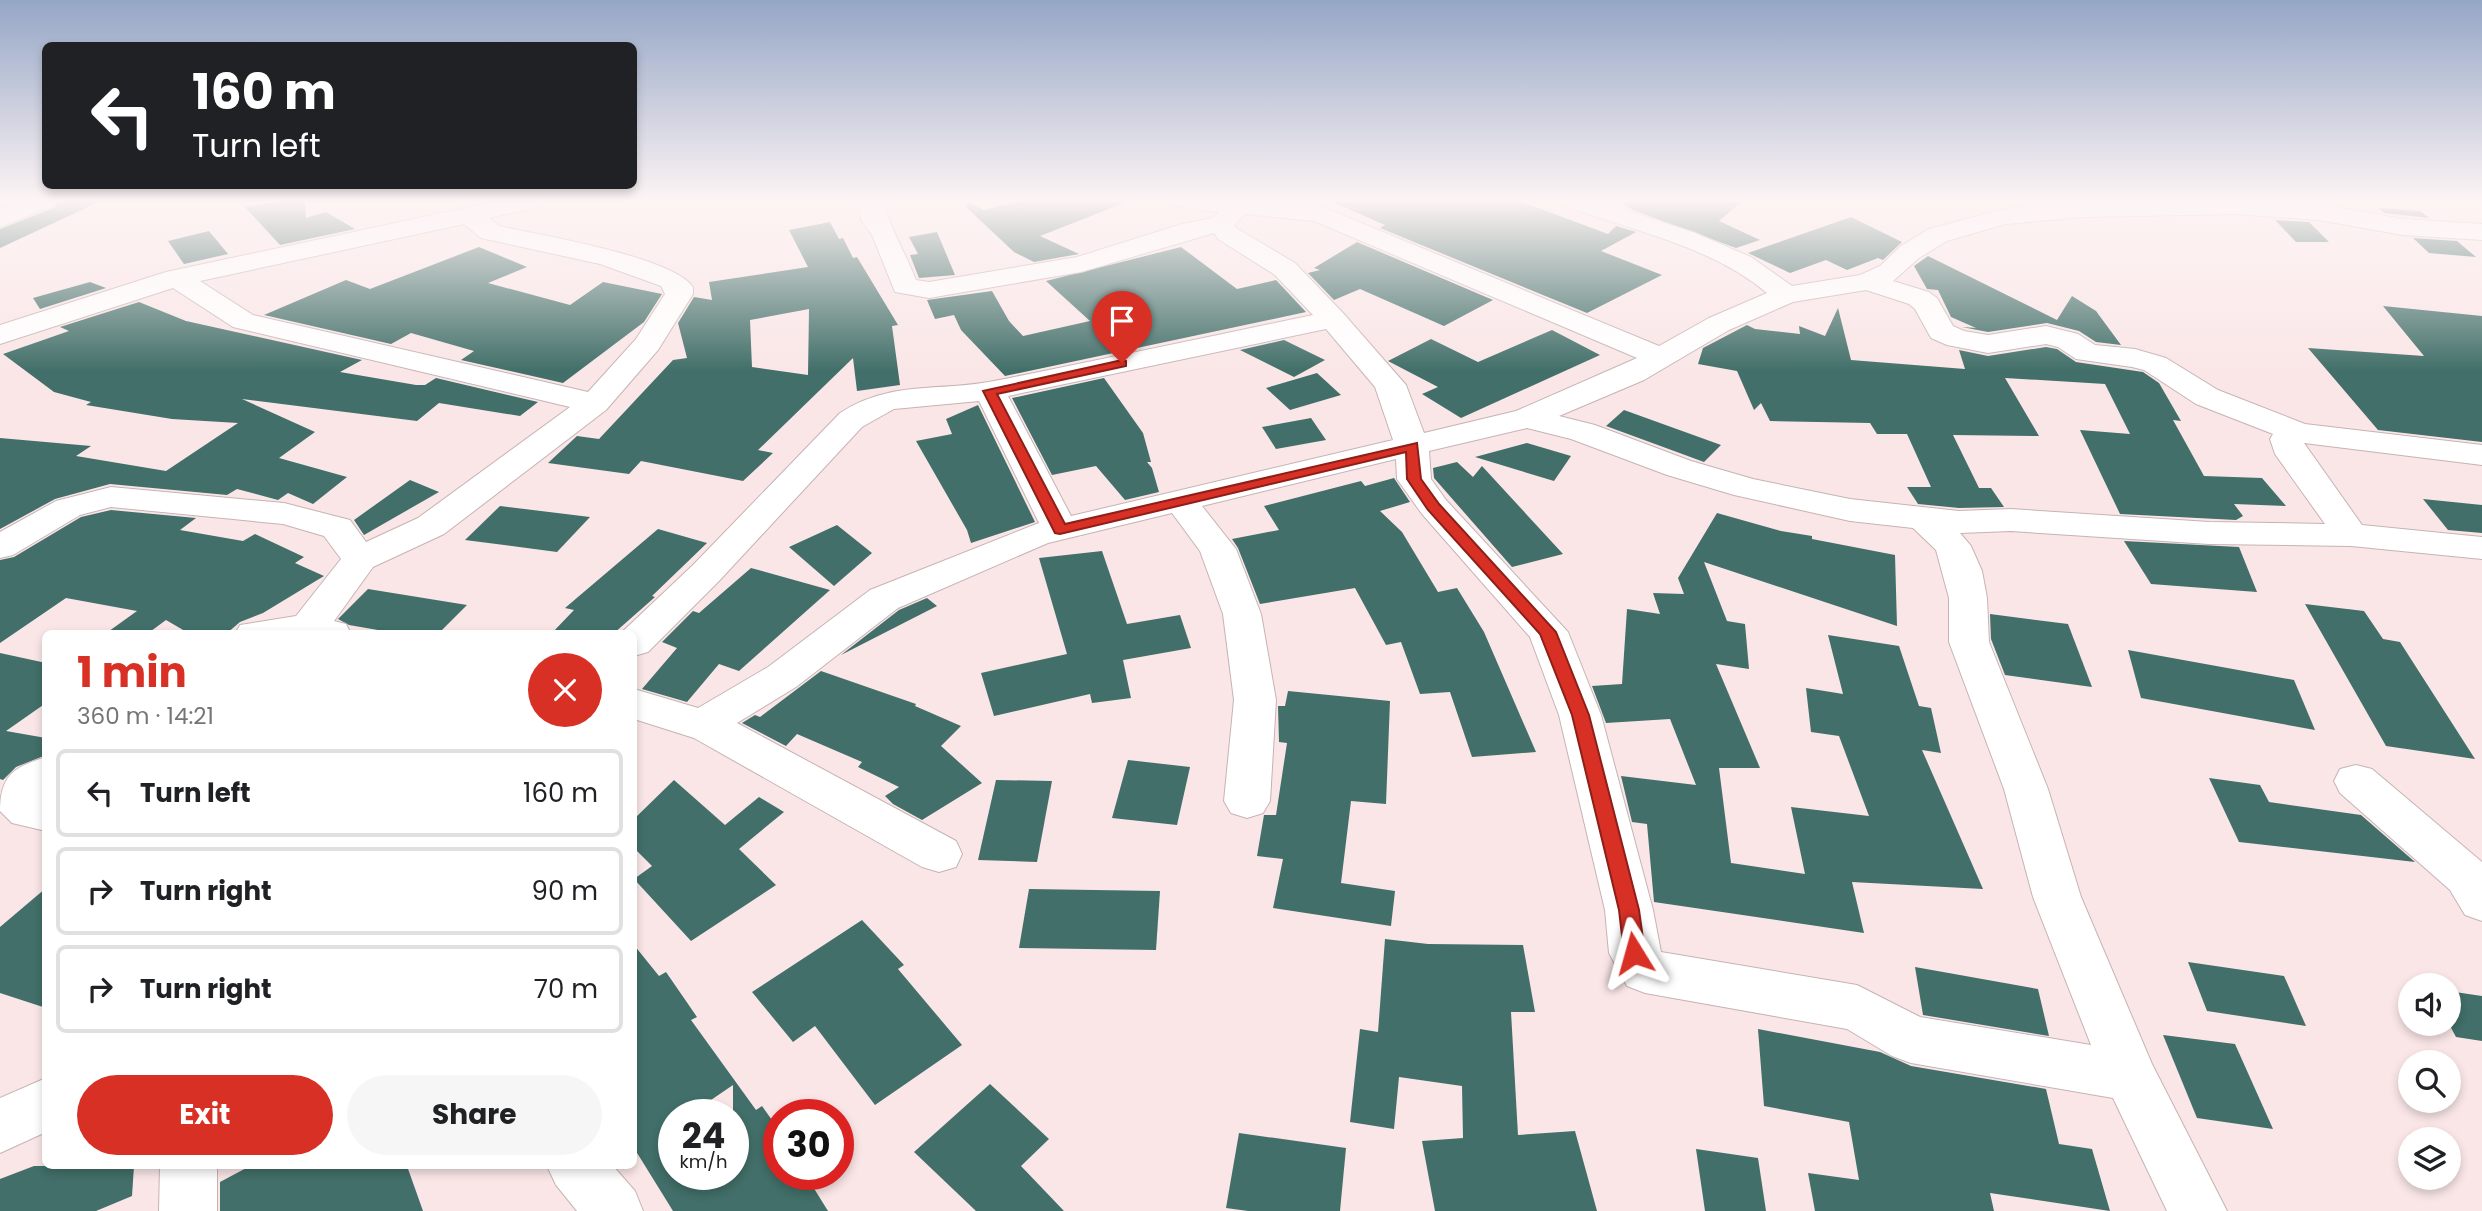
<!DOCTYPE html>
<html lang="en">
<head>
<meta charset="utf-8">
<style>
	:root { --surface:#fff; --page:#f6f6f6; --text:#202124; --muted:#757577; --line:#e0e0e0; --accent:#d93025 }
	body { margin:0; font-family:Poppins,sans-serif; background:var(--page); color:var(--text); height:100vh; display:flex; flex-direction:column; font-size:26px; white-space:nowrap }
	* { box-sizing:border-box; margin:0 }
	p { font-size:23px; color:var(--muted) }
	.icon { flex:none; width:38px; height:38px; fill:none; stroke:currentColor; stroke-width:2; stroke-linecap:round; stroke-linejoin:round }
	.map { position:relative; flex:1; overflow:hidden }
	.panel { position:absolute; left:42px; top:630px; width:595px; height:539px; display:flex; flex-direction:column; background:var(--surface); border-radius:10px; box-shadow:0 4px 10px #0003 }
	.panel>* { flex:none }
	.guide { position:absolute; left:42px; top:42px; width:595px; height:147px; border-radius:10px; box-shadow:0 4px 10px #0003; background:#202124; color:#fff; overflow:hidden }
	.buttons { position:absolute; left:2398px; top:973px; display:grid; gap:14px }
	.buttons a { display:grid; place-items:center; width:63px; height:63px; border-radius:50%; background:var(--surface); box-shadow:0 4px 10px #0003; font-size:35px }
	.speed { position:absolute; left:658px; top:1099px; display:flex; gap:14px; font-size:35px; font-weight:700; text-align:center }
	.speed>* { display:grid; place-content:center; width:91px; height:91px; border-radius:50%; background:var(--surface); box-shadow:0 4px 10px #0003; line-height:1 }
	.speed small { font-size:18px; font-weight:400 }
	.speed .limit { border:10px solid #d22; background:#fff; color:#111 }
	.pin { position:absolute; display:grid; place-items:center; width:60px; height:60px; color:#fff; margin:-72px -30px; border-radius:50% 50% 50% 0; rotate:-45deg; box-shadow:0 0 7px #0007 }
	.pin .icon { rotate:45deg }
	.me { position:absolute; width:77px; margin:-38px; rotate:352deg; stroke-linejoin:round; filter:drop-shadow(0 0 5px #0008) }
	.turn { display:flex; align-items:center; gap:24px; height:147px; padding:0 35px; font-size:32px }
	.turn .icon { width:91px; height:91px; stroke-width:2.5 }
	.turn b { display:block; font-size:49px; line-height:60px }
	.round { display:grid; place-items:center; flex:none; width:74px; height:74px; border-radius:37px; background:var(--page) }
	.headline { display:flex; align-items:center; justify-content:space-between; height:119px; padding:0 35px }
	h1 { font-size:42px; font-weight:700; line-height:52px; color:var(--accent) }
	.action { display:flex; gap:14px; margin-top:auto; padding:14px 35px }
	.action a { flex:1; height:80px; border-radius:42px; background:var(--accent); color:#fff; font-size:28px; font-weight:700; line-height:80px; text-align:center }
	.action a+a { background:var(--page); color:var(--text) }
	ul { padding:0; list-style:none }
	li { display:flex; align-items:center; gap:21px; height:88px; margin:0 14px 10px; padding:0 21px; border:4px solid var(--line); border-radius:10px }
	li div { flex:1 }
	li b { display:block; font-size:26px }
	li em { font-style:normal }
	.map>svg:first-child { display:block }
	.building { fill:#426f69; fill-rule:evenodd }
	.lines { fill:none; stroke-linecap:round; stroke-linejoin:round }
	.minor-casing { stroke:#c6b3b4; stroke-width:2 }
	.minor { fill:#fff; fill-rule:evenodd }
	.route { fill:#d93025; stroke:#8d1f18; stroke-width:2 }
</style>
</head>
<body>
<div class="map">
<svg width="2482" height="1211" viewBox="0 0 2482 1211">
	<rect width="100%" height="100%" fill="#fae6e7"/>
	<!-- building -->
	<g class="building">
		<path d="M59,201H101L0,248V229L54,208Z"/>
		<path d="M281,201H305L306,218L326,212L355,229L280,245L245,207Z"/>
		<path d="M1020,201H1123L1124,203L1040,236L1079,254L1034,262L1014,252L966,207L969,203L984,210Z"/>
		<path d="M1330,201H1519L1608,234L1616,226L1636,232L1601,251L1662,275L1587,313L1380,228L1385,225Z"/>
		<path d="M1619,201H1742L1719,221L1760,240L1736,248L1633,210Z"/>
		<path d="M2378,208L2420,211L2429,218L2384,213Z"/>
		<path d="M1851,217L1902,242L1883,260L1878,258L1847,270L1826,260L1790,273L1748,253Z"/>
		<path d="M2275,220L2309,222L2329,242H2296Z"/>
		<path d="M830,222L839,239L843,238L853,258L857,257L898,325L892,326L900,385L857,391L853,358L758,450L773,453L743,481L641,461L629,474L548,463L577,436L599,439L673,360L687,358L678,323L694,297L712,300L709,282L808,267L789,230ZM809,309L808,375L752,367L750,320Z"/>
		<path d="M209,231L228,254L184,264L168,241Z"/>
		<path d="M937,232L955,275L919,278L910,255L918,254L909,237Z"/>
		<path d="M2413,238L2457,241L2476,257L2429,253Z"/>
		<path d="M1357,242L1493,300L1444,326L1360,289L1334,300L1308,273L1320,270L1314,268Z"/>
		<path d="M479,247L527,267L488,283L570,305L603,282L662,294L644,322L563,383L461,360L474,351L411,333L391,344L264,315L346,280L370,289Z"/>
		<path d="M1181,247L1237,289L1276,280L1306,312L1005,376L961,330L954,315L935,319L927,300L992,291L1009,321L1023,336L1090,321L1046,281Z"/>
		<path d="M1928,256L2057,320L2072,296L2096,311L2121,345L2096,342L2079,331L2047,323L1988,332L1962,327L1976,328L1951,317L1938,290L1927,289L1914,266Z"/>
		<path d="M90,282L106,288L40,309L33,298Z"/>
		<path d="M139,302L186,321L362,360L340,372L416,385H425L436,378L538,402L520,416L439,403L417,421L242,399L315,432L279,458L347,477L313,504L288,493L278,500L237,489L227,495L110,484L55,499L0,529V438L91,446L76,456L166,471L238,423L172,419L86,405L91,402L54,392L3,354L69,331L60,327Z"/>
		<path d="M2383,306L2482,316V442L2378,430L2308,348L2424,356Z"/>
		<path d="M1838,308L1851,360L1965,369L1959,350L1988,356L2046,347L2057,349L2076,362L2143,372L2159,383L2181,421L2173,420L2204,476L2262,478L2286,506L2234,504L2243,516L2236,520L2120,514L2080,430L2130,434L2105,384L2005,378L2039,436L1953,435L1979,488H1991L2004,507L1959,508L1918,504L1907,487H1931L1907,434H1877L1870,423L1770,421L1761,403L1754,410L1737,371L1698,364L1703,348L1747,325L1755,329L1800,334L1799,326L1825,336Z"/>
		<path d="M1552,330L1600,355L1461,418L1422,394L1438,387L1388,361L1431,339L1478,362Z"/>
		<path d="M1284,340L1325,360L1294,377L1240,350Z"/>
		<path d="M1317,373L1341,395L1290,410L1266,388Z"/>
		<path d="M1104,378L1143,433L1151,462H1147L1152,468L1159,492L1125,500L1096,466L1052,475L1012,398Z"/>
		<path d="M978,405L1035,522L971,543L967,530L916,441L952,434L946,419Z"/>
		<path d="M1624,410L1721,445L1704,462L1606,426Z"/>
		<path d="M1311,418L1326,440L1276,449L1262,427Z"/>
		<path d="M1527,443L1571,456L1554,481L1475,457Z"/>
		<path d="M1457,462L1473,477L1482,466L1563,554L1512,567L1434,478L1433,468Z"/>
		<path d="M1394,478L1410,502L1380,511L1402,532L1438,592L1457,588L1484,632L1536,752L1472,757L1450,692L1420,694L1401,642L1386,645L1355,588L1260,604L1238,548L1232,539L1279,530L1264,506L1361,481L1365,486Z"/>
		<path d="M410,480L439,492L364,535L354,520Z"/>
		<path d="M2423,499L2482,505V533L2448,530Z"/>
		<path d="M500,506L590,517L557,552L465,540Z"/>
		<path d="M111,510L196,518L180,530L243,541L255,534L304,557L295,563L324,576L263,613L240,622L226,634H190L166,620L147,634H105L137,611L66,598L0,643V560L14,557L81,517Z"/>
		<path d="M1717,513L1781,531L1812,536V539L1895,555L1897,626L1704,562L1727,621L1745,624L1749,669L1716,664L1760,768H1719L1731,863L1805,874L1791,807L1869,816L1839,736L1811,732L1806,688L1843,694L1828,635L1899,646L1919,706L1931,708L1941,753L1922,750L1983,889L1852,882L1864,933L1654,902L1647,824L1632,822L1621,776L1696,785L1670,719L1606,723L1592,686L1622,684L1627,609L1660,614L1653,593L1684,594L1678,578Z"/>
		<path d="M837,525L872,553L834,586L789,547Z"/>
		<path d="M658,529L707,543L652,596L655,597L613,634H551L574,610L565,608Z"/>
		<path d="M2124,541L2239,547L2257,592L2151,584Z"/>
		<path d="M1102,551L1127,624L1180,615L1191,648L1123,660L1131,698L1092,703L1090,694L994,716L981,673L1067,654L1039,558Z"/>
		<path d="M751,568L830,590L739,671L719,664L687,702L642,689L677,648L662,642L693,611L699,613Z"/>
		<path d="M368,589L467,605L438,634H401L349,625L338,619Z"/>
		<path d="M927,598L937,606L841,655L899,610Z"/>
		<path d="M2305,604L2364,611L2383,639L2400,642L2475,759L2386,746Z"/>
		<path d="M1990,614L2068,624L2092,687L2005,675L1991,639Z"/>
		<path d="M2128,650L2294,680L2315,730L2141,698Z"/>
		<path d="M0,653L46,663V703L6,731L46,738V755L16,767L3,780L0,779Z"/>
		<path d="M821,671L916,704L915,706L961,726L941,746L982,783L922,820L893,804L885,796L899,787L858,767L862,762L797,734L786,746L742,723L755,715L760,717Z"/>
		<path d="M1288,691L1390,701L1386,804L1351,801L1341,883L1395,891L1391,926L1273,908L1283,859L1257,856L1264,815H1276L1287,743L1279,742L1278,706H1285Z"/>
		<path d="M1128,760L1190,767L1177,825L1112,818Z"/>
		<path d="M2209,778L2260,785L2269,802L2361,815L2415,862L2239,842Z"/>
		<path d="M674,780L725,825L759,797L784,812L739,849L776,885L691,941L634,879L652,866L634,848V819Z"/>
		<path d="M996,780L1052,781L1037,862L978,860Z"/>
		<path d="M46,888V1008L0,993V927Z"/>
		<path d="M1029,889L1160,891L1156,950L1019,948Z"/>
		<path d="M862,920L904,965L898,969L962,1045L875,1105L815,1026L793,1042L752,992Z"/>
		<path d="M1385,939L1428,944L1523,945L1535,1012H1511L1518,1135L1575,1131L1597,1211H1435L1422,1141L1463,1138L1462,1086L1399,1077L1394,1129L1350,1122L1360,1029L1378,1032Z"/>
		<path d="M634,945L659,976L666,972L697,1017L691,1020L756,1110L762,1106L779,1130V1174H805L828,1211H673L634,1148ZM733,1085V1174H674V1115H689Z"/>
		<path d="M2188,962L2284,976L2306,1026L2207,1011Z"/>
		<path d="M1915,967L2038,989L2049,1036L1923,1015Z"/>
		<path d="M2448,991L2482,996V1041L2456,1037L2448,1022Z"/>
		<path d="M1758,1029L1880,1052L1911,1066L2046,1089L2059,1144L2092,1149L2110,1211L1990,1193L1994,1211H1815L1808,1173L1859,1180L1849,1122L1764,1106Z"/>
		<path d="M2163,1035L2235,1044L2273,1129L2197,1118Z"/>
		<path d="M990,1084L1049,1139L1021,1166L1064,1211H976L914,1152Z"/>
		<path d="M1239,1133L1346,1148L1340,1211H1248L1226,1208Z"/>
		<path d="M1696,1149L1758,1158L1766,1211H1705Z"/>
		<path d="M34,1166H134L132,1196L96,1211H0V1179Z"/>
		<path d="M250,1166H407L423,1211H220V1182Z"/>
	</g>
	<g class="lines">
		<defs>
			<g id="minor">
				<path d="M22,201H56L53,206L0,227V210Z"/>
				<path d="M498,201H545L542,206L489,218L499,226C539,235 671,256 693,287V294L658,350L606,410L444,534L373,567L334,621L346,624L351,634H235L240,625L296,616L341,559L324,536L283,524L111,507L80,515L13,555L0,558V532L56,501L111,487L284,503L350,520L366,542L418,518L570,407L233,327L173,288L0,344V325L166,272ZM464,224L481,238L600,264L661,286L665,294L636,339L588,392L253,315L200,281Z"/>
				<path d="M860,201H884C887,223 907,256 916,280L929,282L1077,257L1182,224L1213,218L1219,212L1171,206L1168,201H1280L1320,206L1659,346L1709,318L1767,293C1711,246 1633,231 1566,206L1563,201H1599L1695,233L1751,257L1792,286L1860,275L1880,266L1901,246L1929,229L2004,209L2083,201H2270L2319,204L2403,219L2482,224V240L2403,235L2319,220L2234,214L2083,217L2005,224L1947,241L1919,258L1893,281L1929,292L1937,298L1953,326L1964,331L1988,335L2046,326L2078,334L2095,345L2135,349L2166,358L2218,390L2305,424L2482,445V465L2304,443L2362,525L2482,537V559L2351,546L2209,544L2011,531L1960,533L1971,546L1982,571L1987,598L1989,642L2048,789L2081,897L2152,1064L2227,1211H2167L2113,1098L1911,1063L1892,1056L1847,1029L1645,993L1627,986L1609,953L1605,910L1559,715L1530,637L1422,514L1397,479L1396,459L1202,506L1236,549L1261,614L1276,700L1270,801L1263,813L1247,818L1231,813L1224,801L1234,700L1223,614L1200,551L1172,513L1048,543L898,608L796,687L737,723L956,841L962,854L956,867L939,872L922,867L694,738L634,719V689L698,708L768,667L870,590L1039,523L979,401L894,409L862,427L719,581L648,652L634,656V634H620L693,565L840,413C891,380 938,392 994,381C1101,360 1207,337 1313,315L1275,275L1218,239L1214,233L1081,272L929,298L895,292L872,235L861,220ZM1245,214L1314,221L1637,358L1516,411L1424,433L1406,385L1343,313L1295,263L1236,228L1234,225ZM1866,290L1909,304L1915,309L1931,338L1947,345L1988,353L2046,344L2058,347L2076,359L2132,367L2144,370L2196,404L2273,434L2270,439L2275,454L2325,524L2209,522L2011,509L1959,511L1850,499L1753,479L1691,461L1595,425L1559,416L1644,380L1729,330L1793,302ZM1326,329L1375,387L1393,440L1071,516L1008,396ZM1527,428L1571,439L1667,475L1734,495L1850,521L1913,528L1936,550L1949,598V642L2004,789L2033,897L2091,1045L1920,1017L1857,985L1661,952L1653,910L1601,715L1568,632L1446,500L1431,479L1429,451Z"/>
				<path d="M46,757V831L12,823L0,811C0,776 13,767 46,757Z"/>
				<path d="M2356,765L2372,769L2482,862V921L2465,915L2450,890L2340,793L2334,781L2340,769Z"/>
				<path d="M46,1078V1132L0,1153V1098Z"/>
				<path d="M160,1166H217V1211H159Z"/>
				<path d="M547,1166H613L635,1191L643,1211H577L556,1185Z"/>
			</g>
		</defs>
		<!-- minor casing -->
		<use href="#minor" class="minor-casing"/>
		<!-- minor -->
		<use href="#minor" class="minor"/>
	</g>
	<!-- sky -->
	<linearGradient id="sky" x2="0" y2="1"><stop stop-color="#95a6c6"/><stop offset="0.54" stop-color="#fdf4f4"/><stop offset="1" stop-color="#fdf4f4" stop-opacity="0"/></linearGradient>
	<rect width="2482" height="371" fill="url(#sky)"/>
	<!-- route -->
	<path class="route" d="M1122,360L1126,361V366L997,394L1065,524L1417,443L1421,479L1439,504L1556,632L1589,715L1639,910L1645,953L1642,959L1634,962L1627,959L1624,953L1619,910L1572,715L1540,634L1428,510L1407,479L1406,452L1060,534L1055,533L983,391Z"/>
</svg>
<div class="buttons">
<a><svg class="icon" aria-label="sound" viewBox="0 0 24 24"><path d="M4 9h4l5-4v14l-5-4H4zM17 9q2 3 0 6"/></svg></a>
<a><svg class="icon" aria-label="search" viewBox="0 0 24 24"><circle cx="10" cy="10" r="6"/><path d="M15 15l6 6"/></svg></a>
<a><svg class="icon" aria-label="layers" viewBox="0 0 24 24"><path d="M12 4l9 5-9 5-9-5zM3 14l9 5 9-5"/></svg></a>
</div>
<div class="speed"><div>24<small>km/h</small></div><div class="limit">30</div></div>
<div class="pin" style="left:1122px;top:363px;background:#d93025"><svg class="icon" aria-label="arrive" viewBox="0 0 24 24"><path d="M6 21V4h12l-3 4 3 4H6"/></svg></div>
<svg class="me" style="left:1634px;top:953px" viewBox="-20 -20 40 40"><path d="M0-17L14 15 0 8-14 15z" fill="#d93025" stroke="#fff" stroke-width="4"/></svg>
<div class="guide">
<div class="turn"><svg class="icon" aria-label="left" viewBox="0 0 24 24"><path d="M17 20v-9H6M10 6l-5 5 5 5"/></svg><div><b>160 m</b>Turn left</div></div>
</div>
<section class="panel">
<div class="headline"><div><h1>1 min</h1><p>360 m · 14:21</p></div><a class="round" style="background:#d93025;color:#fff"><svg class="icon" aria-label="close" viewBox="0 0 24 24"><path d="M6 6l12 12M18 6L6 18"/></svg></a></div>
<ul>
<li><svg class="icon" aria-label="left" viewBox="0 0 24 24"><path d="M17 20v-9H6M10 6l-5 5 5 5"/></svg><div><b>Turn left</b></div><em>160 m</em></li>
<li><svg class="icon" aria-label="right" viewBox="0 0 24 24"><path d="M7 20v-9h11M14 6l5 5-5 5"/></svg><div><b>Turn right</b></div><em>90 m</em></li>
<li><svg class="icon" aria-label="right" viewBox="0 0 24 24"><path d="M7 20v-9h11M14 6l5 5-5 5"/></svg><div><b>Turn right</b></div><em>70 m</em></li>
</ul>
<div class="action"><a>Exit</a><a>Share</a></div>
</section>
</div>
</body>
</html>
